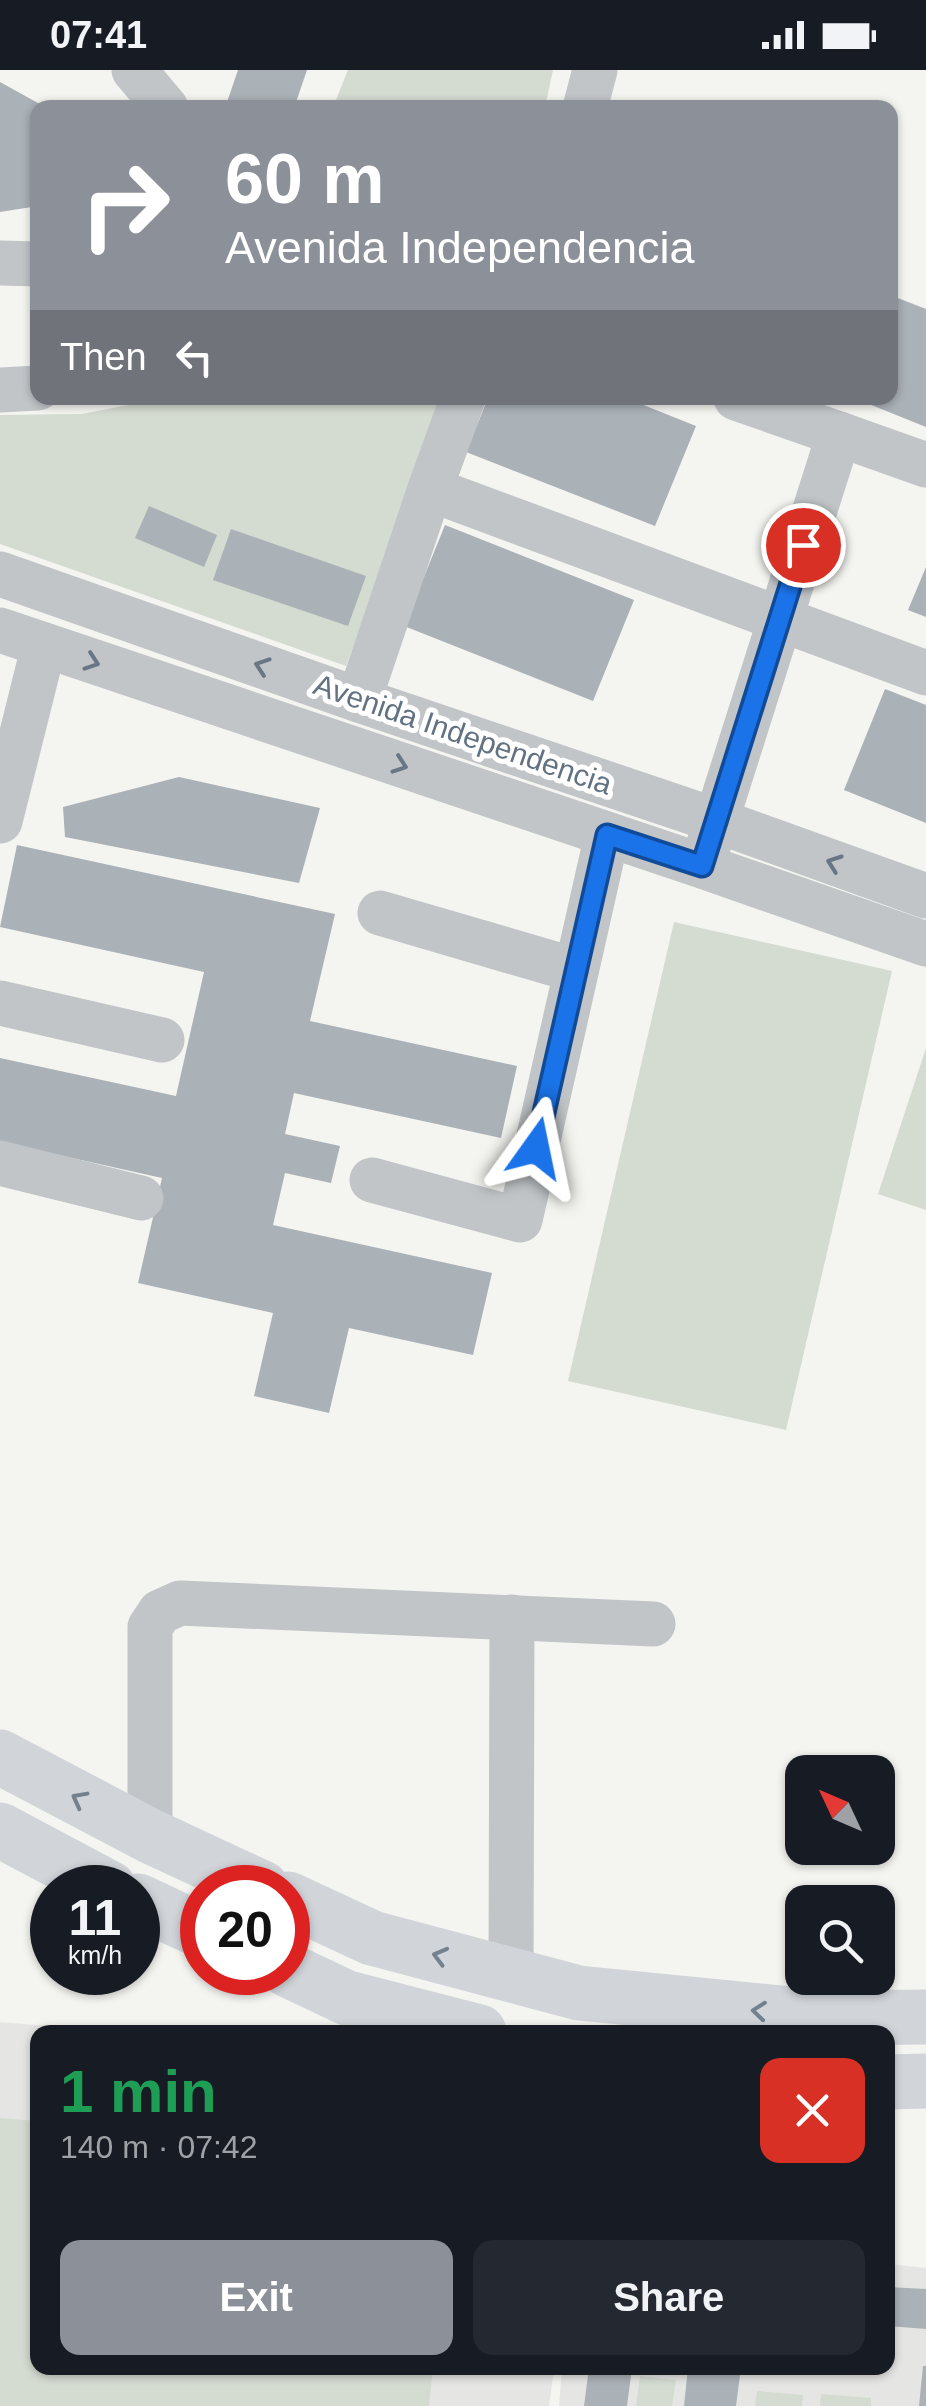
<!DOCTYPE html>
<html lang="en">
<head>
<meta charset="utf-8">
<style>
	:root { --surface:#171b24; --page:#242831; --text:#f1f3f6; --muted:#9ea1a6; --accent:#8c9099 }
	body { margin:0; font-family:Helvetica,sans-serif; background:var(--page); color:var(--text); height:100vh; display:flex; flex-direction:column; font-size:38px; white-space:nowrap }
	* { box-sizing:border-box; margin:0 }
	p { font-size:32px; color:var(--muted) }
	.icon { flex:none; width:55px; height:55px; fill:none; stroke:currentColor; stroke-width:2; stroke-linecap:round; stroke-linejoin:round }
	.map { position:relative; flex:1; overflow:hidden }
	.panel { position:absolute; left:30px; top:1955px; width:865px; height:350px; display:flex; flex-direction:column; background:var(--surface); border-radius:20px; box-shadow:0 2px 8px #0004 }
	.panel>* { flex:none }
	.top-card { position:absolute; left:30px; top:30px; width:868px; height:305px; border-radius:20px; box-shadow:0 2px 8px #0004; background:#8c9099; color:#fff; overflow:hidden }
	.needle { width:65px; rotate:314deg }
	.controls { position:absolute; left:785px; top:1685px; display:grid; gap:20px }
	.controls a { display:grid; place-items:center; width:110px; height:110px; border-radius:20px; background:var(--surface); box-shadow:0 2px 8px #0004; font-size:50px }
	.speed { position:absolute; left:30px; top:1795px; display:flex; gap:20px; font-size:50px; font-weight:700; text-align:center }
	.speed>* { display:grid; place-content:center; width:130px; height:130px; border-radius:50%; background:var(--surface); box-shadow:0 2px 8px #0004; line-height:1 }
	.speed small { font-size:25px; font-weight:400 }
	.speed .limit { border:15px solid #d22; background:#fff; color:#111 }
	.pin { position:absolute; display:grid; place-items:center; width:85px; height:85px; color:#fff; margin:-42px; border:5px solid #fff; border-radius:50%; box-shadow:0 2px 10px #0007 }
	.me { position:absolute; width:110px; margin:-55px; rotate:12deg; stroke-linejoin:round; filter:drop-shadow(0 0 8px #0008) }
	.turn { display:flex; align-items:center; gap:35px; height:210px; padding:0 30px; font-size:45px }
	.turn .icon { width:130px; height:130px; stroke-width:2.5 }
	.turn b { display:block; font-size:70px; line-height:85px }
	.then { display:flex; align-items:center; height:95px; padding:0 30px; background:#0003; gap:20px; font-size:38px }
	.round { display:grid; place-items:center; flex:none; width:105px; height:105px; border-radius:20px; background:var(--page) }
	.overview { display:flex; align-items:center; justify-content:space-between; height:170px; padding:0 30px }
	h1 { font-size:60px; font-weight:700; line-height:75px; color:#1e9e55 }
	.primary-button { display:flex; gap:20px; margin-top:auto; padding:20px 30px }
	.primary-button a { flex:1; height:115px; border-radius:20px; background:var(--accent); color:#fff; font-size:40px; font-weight:700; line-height:115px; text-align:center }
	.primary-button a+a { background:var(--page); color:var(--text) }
	.status { display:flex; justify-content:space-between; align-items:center; height:70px; padding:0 50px; background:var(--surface); direction:ltr }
	.status svg { height:28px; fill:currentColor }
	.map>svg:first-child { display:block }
	.built { fill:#e5e6e4 }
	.green { fill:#d4dbd1 }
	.building { fill:#aab1b7 }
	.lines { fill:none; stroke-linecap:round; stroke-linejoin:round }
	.minor { stroke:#c1c5c8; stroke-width:45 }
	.major { stroke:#d1d5da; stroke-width:55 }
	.oneway { stroke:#687686 }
	.oneway2 { stroke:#74818f }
	.route-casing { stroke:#114b97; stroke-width:25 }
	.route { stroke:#1a73e8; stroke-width:18 }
	.labels { text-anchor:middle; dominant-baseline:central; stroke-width:10; stroke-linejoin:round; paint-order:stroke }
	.street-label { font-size:30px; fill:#637282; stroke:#fff }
</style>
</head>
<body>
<div class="status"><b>07:41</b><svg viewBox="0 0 49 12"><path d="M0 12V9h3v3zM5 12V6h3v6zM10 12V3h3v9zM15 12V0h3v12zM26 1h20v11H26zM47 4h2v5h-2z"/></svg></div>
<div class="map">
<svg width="926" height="2336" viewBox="0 0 926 2336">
	<rect width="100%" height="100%" fill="#f4f4f0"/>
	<!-- built -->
	<g class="built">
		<path d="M0,1952L123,1962H38V2298H554L549,2336H0Z"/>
		<path d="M888,2194L926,2198V2336H559L562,2298H888Z"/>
	</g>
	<!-- green -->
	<g class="green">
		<path d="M348,0H553L545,37H333Z"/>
		<path d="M158,328H446L346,596L0,474V345L82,344L154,330Z"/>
		<path d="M674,852L892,901L786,1360L568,1311Z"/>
		<path d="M926,978V1140L878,1124Z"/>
		<path d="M0,2048L37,2051L38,2298H433L429,2336H0Z"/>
		<path d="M640,2306L676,2310L672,2336H636Z"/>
		<path d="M757,2321L803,2325L802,2336H755Z"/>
		<path d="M821,2324L871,2328V2336H820Z"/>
	</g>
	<!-- building -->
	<g class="building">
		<path d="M238,0H307L294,38H225Z"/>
		<path d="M0,12L47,38H38V136L0,142Z"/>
		<path d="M890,225L926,239V357L854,328H890Z"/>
		<path d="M488,328H626L696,356L655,456L466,382Z"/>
		<path d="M149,436L217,465L204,497L135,468Z"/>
		<path d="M445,455L634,530L593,631L404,556Z"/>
		<path d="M231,459L366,506L348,556L213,510Z"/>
		<path d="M926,497V547L908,540Z"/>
		<path d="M885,619L926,635V753L844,720Z"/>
		<path d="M179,707L320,738L299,813L65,767L63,737Z"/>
		<path d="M17,775L335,844L310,951L517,996L501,1068L294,1023L285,1064L340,1076L331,1113L285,1103L273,1155L492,1203L473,1285L349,1258L329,1343L254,1326L273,1243L138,1213L162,1108L0,1072V988L176,1026L204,902L0,857Z"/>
		<path d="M888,2217L926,2219V2259L888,2256Z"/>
		<path d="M923,2296H926V2336H919Z"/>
		<path d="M589,2298H632L627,2336H584Z"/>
		<path d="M688,2298H741L736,2336H684Z"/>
	</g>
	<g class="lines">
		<!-- minor -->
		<g class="minor">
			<path d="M134,0L166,38"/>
			<path d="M585,38L595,0"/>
			<path d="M0,193L38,194"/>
			<path d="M0,320L38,318"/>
			<path d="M736,328L839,364"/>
			<path d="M430,419L926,603"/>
			<path d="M0,504L359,630L715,750L926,826"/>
			<path d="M0,560L702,796L926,874"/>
			<path d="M359,630L430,419L463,328"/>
			<path d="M0,751L44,575"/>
			<path d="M707,780L839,364L926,395"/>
			<path d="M380,843L575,900"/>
			<path d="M0,933L162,970"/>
			<path d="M0,1093L141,1128"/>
			<path d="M372,1110L520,1150L607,765"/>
			<path d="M150,1766V1557L160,1542L180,1533L653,1554"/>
			<path d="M511,1905L512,1547"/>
		</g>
		<!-- major -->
		<g class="major">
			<path d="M0,1687L150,1766L262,1818"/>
			<path d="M0,1760L109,1818"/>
			<path d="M288,1829L372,1868L579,1923L831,1948L926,1947"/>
			<path d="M138,1831L202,1861"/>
			<path d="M288,1900L347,1928L479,1962"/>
			<path d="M888,2012L926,2011"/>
		</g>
	</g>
	<!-- one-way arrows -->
	<defs><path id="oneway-chevron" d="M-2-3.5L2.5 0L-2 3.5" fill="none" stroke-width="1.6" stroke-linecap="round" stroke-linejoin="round" transform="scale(2.5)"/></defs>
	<g class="oneway">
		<use href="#oneway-chevron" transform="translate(92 592) rotate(19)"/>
		<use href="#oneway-chevron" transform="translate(262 596) rotate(-161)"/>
		<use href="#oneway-chevron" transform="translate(400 695) rotate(19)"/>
		<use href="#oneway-chevron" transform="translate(834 793) rotate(-160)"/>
	</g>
	<g class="oneway2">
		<use href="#oneway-chevron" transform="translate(79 1729) rotate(-152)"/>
		<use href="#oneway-chevron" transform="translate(440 1886) rotate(-165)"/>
		<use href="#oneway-chevron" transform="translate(759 1941) rotate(-174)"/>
	</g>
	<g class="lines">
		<defs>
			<path id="route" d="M536,1078L607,765L702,796L803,475"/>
		</defs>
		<!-- route casing -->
		<use href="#route" class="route-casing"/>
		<!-- route -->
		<use href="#route" class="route"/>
	</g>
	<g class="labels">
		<!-- street labels -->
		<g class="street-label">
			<text transform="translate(463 664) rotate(19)">Avenida Independencia</text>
		</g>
	</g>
</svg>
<div class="controls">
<a><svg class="needle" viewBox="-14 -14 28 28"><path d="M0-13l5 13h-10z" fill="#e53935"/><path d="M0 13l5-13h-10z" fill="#9ea1a6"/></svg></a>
<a><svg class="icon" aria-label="search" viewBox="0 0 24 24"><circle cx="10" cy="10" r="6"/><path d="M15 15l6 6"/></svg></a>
</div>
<div class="speed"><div>11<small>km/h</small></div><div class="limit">20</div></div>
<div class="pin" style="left:803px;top:475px;background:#d93025"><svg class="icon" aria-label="arrive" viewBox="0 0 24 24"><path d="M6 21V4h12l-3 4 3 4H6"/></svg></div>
<svg class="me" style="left:536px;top:1078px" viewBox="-20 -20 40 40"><path d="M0-17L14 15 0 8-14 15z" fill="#1a73e8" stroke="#fff" stroke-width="4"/></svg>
<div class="top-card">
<div class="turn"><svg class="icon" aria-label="right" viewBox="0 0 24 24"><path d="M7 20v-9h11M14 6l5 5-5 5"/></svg><div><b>60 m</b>Avenida Independencia</div></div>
<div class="then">Then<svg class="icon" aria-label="left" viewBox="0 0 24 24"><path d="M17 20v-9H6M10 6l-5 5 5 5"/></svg></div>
</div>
<section class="panel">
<div class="overview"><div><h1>1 min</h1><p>140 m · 07:42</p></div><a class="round" style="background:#d93025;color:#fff"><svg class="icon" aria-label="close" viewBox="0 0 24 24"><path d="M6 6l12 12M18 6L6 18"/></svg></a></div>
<div class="primary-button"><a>Exit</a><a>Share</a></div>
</section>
</div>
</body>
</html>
